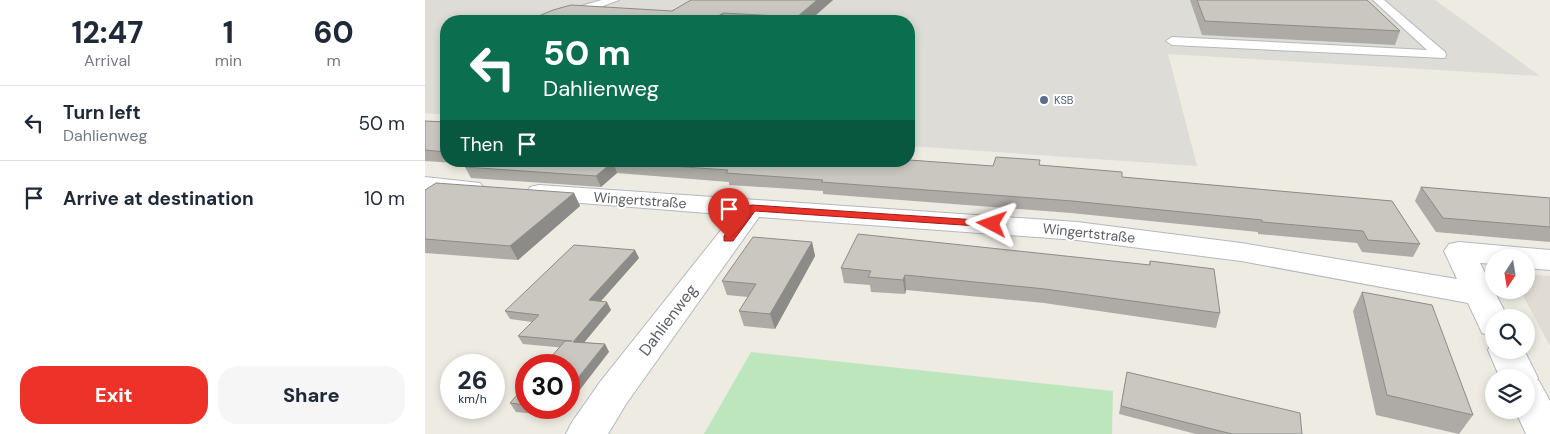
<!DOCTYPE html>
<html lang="en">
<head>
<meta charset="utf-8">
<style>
	:root { --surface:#fff; --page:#f6f6f7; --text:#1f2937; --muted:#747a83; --line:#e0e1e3; --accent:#ed3229 }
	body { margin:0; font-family:"DM Sans",sans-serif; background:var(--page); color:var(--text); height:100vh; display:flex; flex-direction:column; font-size:19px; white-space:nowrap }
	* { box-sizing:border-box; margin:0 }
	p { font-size:16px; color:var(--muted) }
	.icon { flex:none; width:28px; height:28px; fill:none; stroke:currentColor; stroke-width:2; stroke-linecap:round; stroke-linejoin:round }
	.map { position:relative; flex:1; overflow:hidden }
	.drawer { display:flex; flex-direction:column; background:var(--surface); width:425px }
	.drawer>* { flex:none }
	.hud { position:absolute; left:15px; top:15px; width:475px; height:152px; border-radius:20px; box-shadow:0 2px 8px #0003; background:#0b6e4f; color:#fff; overflow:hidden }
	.needle { width:32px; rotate:192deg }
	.buttons { position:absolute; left:1060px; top:249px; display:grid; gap:10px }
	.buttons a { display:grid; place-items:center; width:50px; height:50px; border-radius:50%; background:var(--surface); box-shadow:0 2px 8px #0003; font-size:25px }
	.speed { position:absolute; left:15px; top:354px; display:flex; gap:10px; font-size:25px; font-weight:700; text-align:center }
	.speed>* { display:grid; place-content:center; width:65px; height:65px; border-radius:50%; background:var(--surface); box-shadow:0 2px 8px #0003; line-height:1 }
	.speed small { font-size:12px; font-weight:400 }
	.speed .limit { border:8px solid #d22; background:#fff; color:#111 }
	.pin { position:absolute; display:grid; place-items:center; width:42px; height:42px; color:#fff; margin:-51px -21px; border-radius:50% 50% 50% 0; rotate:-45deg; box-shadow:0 0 5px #0007 }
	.pin .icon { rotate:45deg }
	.me { position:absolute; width:55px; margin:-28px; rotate:274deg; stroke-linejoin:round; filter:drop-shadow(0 0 4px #0008) }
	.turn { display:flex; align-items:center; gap:18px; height:105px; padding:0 20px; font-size:22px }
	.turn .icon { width:65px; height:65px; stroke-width:2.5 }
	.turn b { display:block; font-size:35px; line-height:42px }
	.then { display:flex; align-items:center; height:48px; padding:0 20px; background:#0003; gap:10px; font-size:19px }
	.eta { display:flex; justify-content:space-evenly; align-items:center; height:85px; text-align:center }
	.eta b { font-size:30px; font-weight:800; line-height:35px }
	.cta { display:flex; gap:10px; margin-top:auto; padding:10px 20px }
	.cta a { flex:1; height:58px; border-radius:20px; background:var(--accent); color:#fff; font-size:20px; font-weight:800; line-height:58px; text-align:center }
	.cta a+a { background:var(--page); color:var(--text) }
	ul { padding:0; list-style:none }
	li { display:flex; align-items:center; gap:15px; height:75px; padding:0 20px; border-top:1px solid var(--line) }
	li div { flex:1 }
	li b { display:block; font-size:19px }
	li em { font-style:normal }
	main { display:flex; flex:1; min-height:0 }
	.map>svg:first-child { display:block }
	.industrial { fill:#dedcd6 }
	.education { fill:#e0dcd3 }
	.green { fill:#bee6bd }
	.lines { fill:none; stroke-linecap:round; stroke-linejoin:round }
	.lane-casing { stroke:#b4b8bd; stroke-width:2 }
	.street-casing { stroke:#b4b8bd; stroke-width:2 }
	.lane { fill:#fff; fill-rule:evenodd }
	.street { fill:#fff; fill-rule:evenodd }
	.wall { fill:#aeaba6 }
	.shaded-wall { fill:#8d8b87 }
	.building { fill:#cac7c1; stroke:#8d8b87 }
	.route { fill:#ed3229; stroke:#9a201b }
	.service-dot { fill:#5c6f8a; stroke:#fff; stroke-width:2 }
	.labels { text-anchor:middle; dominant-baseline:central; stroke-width:4; stroke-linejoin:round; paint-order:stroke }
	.far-service-label { font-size:11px; fill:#4e5e75; stroke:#fff; text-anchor:start }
	.street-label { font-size:14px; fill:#5a5e63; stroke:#fff }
	.near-street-label { font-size:16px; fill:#5a5e63; stroke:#fff }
</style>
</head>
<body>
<main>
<section class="drawer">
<div class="eta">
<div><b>12:47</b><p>Arrival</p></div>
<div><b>1</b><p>min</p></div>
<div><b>60</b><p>m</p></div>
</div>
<ul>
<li><svg class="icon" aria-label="left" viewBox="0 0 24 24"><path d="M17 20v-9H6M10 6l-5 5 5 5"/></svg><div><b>Turn left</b><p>Dahlienweg</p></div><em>50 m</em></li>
<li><svg class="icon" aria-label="arrive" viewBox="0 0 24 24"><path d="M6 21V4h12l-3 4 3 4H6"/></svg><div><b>Arrive at destination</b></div><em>10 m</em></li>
</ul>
<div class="cta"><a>Exit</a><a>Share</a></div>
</section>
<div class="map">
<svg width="1125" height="434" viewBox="0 0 1125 434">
	<rect width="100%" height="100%" fill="#edebe2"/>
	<!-- industrial -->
	<path class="industrial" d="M0,0H1010L1115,76L743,54L772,166L484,146V21H21V115L0,113Z"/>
	<!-- education -->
	<path class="education" d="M1101,274L1125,276V346L1095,290H1101Z"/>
	<!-- green -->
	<path class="green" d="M326,352L688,391L687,434H279Z"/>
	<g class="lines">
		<defs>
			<g id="lane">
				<path d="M177,0H194L137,21H122L159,5Z"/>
				<path d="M948,0H959L1020,52L1021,55L1020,58L747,45L741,41L747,37L1002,50Z"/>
			</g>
			<g id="street">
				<path d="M0,177L55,183L59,188L55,193L46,196L0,193Z"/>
				<path d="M114,185L652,222L816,243L1032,279L1019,251L1024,244L1034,242L1125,250V270L1101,268V258H1069V264L1055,263L1083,318H1069V336L1057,333L1043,303L816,261L652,240L334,217L201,404L183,434H141L147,422L175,382L308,215L105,199L101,193L105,187Z"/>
				<path d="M1068,340L1069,350H1099L1113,378L1112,380L1114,381L1125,401V434H1101L1090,410H1101V378H1075L1063,350Z"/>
			</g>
		</defs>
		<!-- lane casing -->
		<use href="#lane" class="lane-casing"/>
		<!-- street casing -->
		<use href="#street" class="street-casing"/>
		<!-- lane -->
		<use href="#lane" class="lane"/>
		<!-- street -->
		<use href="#street" class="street"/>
	</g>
	<!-- wall -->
	<g class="wall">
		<path d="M266,0H408L384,21H102L247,11Z"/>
		<path d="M765,0H942L975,31L970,45L777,35Z"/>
		<path d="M0,121L21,122V161H484L568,166L614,165L697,177L967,201L995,244L988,257L937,252L932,243L833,234V232L646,213L398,194V191L304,185V182L192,173L176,187L46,178L40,167L44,164L0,161Z"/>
		<path d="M996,187L1125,198V242L1011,232L990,201Z"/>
		<path d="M0,190L149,193L155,206L93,260L0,253Z"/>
		<path d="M387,242L390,256L350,329L319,326L314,311L323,297L302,295L297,281Z"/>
		<path d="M214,258L175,302L186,310L159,342L180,344L184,352L98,344L93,336L107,322L85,319L80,311Z"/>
		<path d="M725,261L795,313L791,328L619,303L481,290L480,294L446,292L445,285L419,283L416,268L724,265Z"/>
		<path d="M937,292L1048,415L1034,434L951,415L928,311Z"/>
		<path d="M702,372L877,434H771L694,414Z"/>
		<path d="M101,385V408H141L134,416L91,412L85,403Z"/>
	</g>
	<!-- shaded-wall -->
	<g class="shaded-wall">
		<path d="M392,0H408L384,21H373L372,17Z"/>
		<path d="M298,13L300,21H285Z"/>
		<path d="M188,162L192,173L176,187L171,176Z"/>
		<path d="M149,193L155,206L93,260L85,246Z"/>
		<path d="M387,242L390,256L350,329L345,314Z"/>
		<path d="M210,250L214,258L169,309L164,300Z"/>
		<path d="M480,275L481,290L480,294L478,280Z"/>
		<path d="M182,302L186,310L153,350L148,342Z"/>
		<path d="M180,344L184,352L144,404V389Z"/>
		<path d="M129,408H141L134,416Z"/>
	</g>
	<!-- building -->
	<g class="building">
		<path d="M266,0H392L372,17L298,13L285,21H102L128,10L146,5L247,11Z"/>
		<path d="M772,0H942L975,31L780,21Z"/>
		<path d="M0,121L21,122V152L0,150Z"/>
		<path d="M571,157L615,160L614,165L697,172V177L967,201L995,244L943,240L938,231L837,222V220L647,201L396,182L398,180L301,173L303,170L188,162L171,176L40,167L48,161H484V160L568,166Z"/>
		<path d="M11,183L149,193L85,246L0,239V190Z"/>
		<path d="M996,187L1125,198V227L1018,218Z"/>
		<path d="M433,234L725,265V261L789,269L795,313L620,289L480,275L478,280L443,277L446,271L416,268Z"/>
		<path d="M328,237L387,242L345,314L314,311L331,284L297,281Z"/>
		<path d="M149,245L210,250L164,300L182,302L148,342L180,344L144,389V365H119L140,341H147L93,336L114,315L80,311Z"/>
		<path d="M937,292L1007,305L1048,415L962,395Z"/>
		<path d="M702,372L875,413L877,434H807L696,406Z"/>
		<path d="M101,385V405L85,403Z"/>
	</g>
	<!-- route -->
	<path class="route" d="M327,205L567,221L573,224L567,227L330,211L308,241H299V236L323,206Z"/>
	<!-- markers -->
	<circle class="service-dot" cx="619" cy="100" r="5"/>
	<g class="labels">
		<!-- far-service labels -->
		<g class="far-service-label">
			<text x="629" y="100">KSB</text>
		</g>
		<!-- street labels -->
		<g class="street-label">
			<text transform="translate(215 200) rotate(4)">Wingertstraße</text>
			<text transform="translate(664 233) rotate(6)">Wingertstraße</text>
		</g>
		<!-- near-street labels -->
		<g class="near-street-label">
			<text transform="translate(243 320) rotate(-53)">Dahlienweg</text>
		</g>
	</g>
</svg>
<div class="buttons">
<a><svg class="needle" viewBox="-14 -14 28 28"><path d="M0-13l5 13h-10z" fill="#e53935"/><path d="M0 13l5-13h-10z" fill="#747a83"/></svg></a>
<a><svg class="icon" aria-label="search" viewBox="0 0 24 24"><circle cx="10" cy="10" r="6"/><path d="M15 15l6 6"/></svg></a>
<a><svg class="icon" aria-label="layers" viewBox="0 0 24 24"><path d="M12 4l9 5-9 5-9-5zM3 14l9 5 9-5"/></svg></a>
</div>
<div class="speed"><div>26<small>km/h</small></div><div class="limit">30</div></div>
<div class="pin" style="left:304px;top:239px;background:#d93025"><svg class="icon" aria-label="arrive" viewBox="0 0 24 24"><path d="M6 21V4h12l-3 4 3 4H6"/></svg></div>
<svg class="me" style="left:567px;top:224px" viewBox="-20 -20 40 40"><path d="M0-17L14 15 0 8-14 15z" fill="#ed3229" stroke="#fff" stroke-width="4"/></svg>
<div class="hud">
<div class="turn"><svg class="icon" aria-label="left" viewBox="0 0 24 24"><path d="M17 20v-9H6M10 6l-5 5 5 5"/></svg><div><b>50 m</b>Dahlienweg</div></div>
<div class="then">Then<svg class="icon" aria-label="arrive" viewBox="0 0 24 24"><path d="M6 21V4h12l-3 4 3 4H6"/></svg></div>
</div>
</div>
</main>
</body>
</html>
